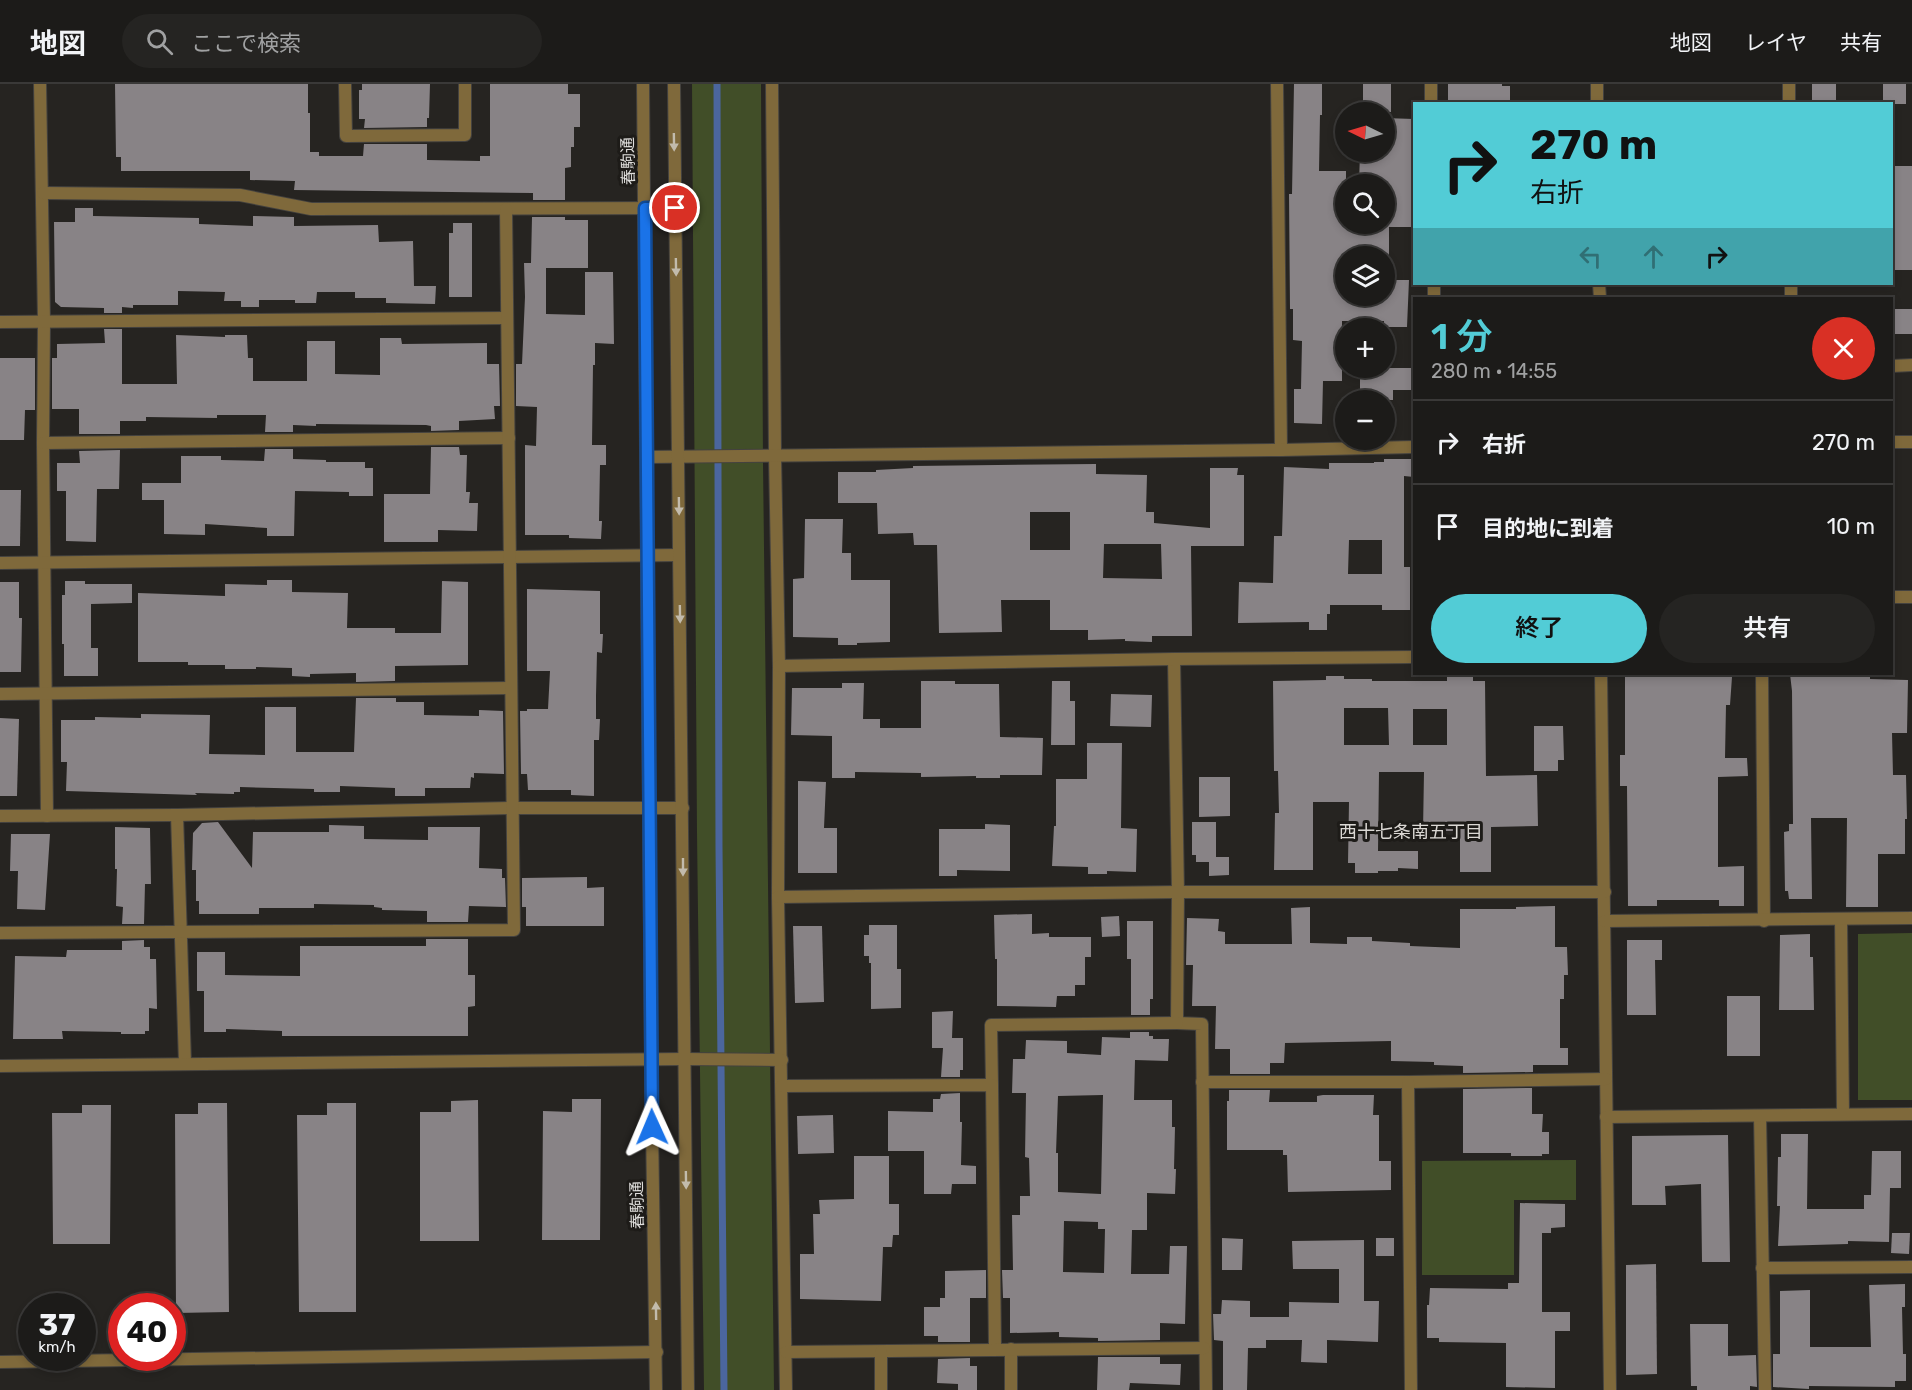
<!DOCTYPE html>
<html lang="ja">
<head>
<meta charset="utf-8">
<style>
	:root { --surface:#1c1b19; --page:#252422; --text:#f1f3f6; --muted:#a0a1a2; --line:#3a3938; --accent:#52ccd6 }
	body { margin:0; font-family:Rubik,"Noto Sans JP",sans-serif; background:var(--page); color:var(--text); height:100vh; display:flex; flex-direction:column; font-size:22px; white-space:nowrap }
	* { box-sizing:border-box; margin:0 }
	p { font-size:20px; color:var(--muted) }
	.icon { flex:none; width:33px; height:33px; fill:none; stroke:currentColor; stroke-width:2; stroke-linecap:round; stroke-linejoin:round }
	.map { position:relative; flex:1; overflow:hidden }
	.side { position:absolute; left:1413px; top:213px; width:480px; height:378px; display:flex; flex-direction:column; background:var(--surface); border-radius:0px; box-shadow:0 3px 9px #0003,0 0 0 2px var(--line) }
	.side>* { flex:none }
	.hud { position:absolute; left:1413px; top:18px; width:480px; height:183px; border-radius:0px; box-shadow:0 3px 9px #0003,0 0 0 2px var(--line); background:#52ccd6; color:#111; overflow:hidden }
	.needle { width:39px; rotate:275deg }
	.tools { position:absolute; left:1335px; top:18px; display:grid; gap:12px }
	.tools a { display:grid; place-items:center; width:60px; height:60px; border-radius:50%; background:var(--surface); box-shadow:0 3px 9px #0003,0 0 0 2px var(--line); font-size:30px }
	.speed { position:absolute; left:18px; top:1209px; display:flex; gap:12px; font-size:30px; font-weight:700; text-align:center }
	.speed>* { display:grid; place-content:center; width:78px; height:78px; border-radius:50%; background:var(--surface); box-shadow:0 3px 9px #0003,0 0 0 2px var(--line); line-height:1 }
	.speed small { font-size:15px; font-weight:400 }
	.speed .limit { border:9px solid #d22; background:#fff; color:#111 }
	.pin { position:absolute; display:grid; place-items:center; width:51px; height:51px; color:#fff; margin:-26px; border:3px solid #fff; border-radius:50%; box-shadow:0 2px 6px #0007 }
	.me { position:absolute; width:66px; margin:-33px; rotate:359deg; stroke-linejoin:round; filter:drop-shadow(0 0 4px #0008) }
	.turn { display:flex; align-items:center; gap:21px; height:126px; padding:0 18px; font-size:27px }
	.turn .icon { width:78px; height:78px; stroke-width:2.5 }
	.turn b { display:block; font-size:42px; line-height:51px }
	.lanes { display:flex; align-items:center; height:57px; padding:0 18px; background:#0003; justify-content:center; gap:30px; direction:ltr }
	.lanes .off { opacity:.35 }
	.round { display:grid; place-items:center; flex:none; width:63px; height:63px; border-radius:32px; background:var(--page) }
	.overview { display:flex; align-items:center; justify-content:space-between; height:102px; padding:0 18px }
	h1 { font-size:36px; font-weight:600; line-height:45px; color:var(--accent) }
	.button { display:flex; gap:12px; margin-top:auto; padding:12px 18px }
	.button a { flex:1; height:69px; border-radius:36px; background:var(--accent); color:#111; font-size:24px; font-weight:600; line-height:69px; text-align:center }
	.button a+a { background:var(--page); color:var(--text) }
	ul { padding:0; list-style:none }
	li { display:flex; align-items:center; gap:18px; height:84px; padding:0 18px; border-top:2px solid var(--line) }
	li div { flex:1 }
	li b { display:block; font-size:22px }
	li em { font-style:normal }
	header { display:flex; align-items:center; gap:36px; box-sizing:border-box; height:84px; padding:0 30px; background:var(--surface); border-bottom:2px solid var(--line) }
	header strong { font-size:28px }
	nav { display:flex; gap:33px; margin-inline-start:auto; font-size:21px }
	.search { width:420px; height:54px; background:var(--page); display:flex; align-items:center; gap:15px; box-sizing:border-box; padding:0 21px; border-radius:33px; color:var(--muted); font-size:22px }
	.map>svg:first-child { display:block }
	.green { fill:#414e28 }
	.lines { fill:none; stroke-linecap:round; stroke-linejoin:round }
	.stream { stroke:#4b669e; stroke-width:7 }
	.building { fill:#888386; fill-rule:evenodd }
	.minor-casing { stroke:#44423f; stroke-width:14 }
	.tertiary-casing { stroke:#44423f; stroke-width:14 }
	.minor { stroke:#7f693b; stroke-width:12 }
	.tertiary { stroke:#7f693b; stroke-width:12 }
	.oneway { fill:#c2bbac }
	.route-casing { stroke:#114b97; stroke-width:15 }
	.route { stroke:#1a73e8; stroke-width:10 }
	.labels { text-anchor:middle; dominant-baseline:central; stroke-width:6; stroke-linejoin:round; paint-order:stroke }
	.street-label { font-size:16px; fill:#dfdedc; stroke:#1d1b18 }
	.neighbourhood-label { font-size:18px; fill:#dbd8d4; stroke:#1d1b18 }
</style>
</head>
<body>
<header>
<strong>地図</strong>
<div class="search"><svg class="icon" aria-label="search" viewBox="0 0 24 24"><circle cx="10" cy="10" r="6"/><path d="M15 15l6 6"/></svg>ここで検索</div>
<nav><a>地図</a><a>レイヤ</a><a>共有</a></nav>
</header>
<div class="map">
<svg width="1912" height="1306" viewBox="0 0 1912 1306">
	<rect width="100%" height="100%" fill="#262421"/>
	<!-- green -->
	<g class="green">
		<path d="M692,0H761L763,379L774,1306H704L697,749Z"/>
		<path d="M1912,849V1016H1858V850Z"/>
		<path d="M1576,1076V1116H1514V1191H1422V1077Z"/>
	</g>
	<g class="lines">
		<!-- stream -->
		<path class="stream" d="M717,0L719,763L724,1306"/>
	</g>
	<!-- building -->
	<g class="building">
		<path d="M115,0H308V29H310V68H319V72H363L364,60H427V76L480,77V72H490V0H568V10H580V43H574V63H571V83L565,84V116H533V109L294,106L295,97L250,96V87H121V73H116Z"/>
		<path d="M362,0H430L429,34H427V43L364,44L365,35H359V6H362Z"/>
		<path d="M1294,0H1322V31H1320L1319,87H1346V140H1384V100H1359L1360,68H1384V34L1414,35V143H1389V172H1346V212H1384V196H1409L1407,243H1384V237H1342V297H1323L1322,340L1294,339V305H1301L1302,257L1293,256V225H1290L1289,110H1292Z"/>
		<rect x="1363" y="0" width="28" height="28"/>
		<path d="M1448,0H1502V2H1510V20H1448Z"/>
		<rect x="1812" y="0" width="24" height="20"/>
		<rect x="1883" y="0" width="23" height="20"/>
		<rect x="1892" y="82" width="20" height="104"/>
		<path d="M75,124H93V132L199,134V140L253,142V132L294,133V142L378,141L379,158L413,157L414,202H436L435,220L386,219V214H355V208H317L316,219H295V216H259V223H241V217H224L225,208L178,207V221H133V224L122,223V229H104V224L61,223L55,218L54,138H75Z"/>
		<path d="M532,133H565V136H588V184H546V230L585,231V188H613L614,260L595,259V281H593L592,361H606V381H600L599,437H602L601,455L569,454V451H525V361L536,362L537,323L516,322V280H522L525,213L524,179H531Z"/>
		<path d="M453,139H472V213H449V149H453Z"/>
		<rect x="1892" y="225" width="20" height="25"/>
		<path d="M104,245H122V300H177L176,251L225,253V251H247L248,274H253V297H307V257H335V290L380,291V254H401L402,260L487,259V280H499L500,322H494L495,335L459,337V346L431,347V342L426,341L316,340V342L293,341V348H265L266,331H217V334L146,333V337H120V350H79V325H52V274H57V260L105,259Z"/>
		<path d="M0,274H35V326H25L24,356H0Z"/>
		<path d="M1360,284H1414V306H1393V316H1360Z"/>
		<path d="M431,363H459L460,371H467L466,408H470L469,419H478L477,447L438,446V458H384V410H430Z"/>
		<path d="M265,365H293V375L326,376V378H365V384H373V412H349V408L295,407L294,452H267V444L205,440V451L164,450V416H142V399H181V372H221V376L264,377Z"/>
		<path d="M120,366L119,405H97L96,458L66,457V407H57V379H80L79,367Z"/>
		<path d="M1384,375H1414V393L1404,392V483H1410V526H1382V521H1330V530H1327V546H1309V538L1238,539L1239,498L1273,499L1274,452H1282L1284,383L1329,385V379H1374V378H1384ZM1349,456H1382V490H1348Z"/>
		<path d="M1096,380V390L1147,391L1146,428H1154V439L1210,444V384H1238L1237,391H1244V462H1191L1192,552H1152V558L1125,557V555L1088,556V546H1050V516H1001L1002,548L939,549L937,461H914L913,449L878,450L877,419H838V388H876V386L913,384V382ZM1030,428H1070V466H1030ZM1104,460H1161L1162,495L1103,494Z"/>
		<path d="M0,406H21L20,462H0Z"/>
		<path d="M805,435H843L842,469H851V496H890V558L857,559V561H838V554L793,553V495L804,494Z"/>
		<path d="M267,496H292V508L348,509L347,544H395V549H441L442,497L468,498V581L395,582V597L356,598V589L310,590V593L292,592V584L256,583V585H225V581H188V578H138V509L225,512V500L267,501Z"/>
		<path d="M65,497H85V500H132V519L91,520V564H98V592H64V560H62V511H65Z"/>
		<path d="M0,498H19V534H22L21,588H0Z"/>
		<path d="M527,505L600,507V550H603L602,569L597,568L596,612V635H600L599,656H594V712L571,711V706H528L527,690H521L520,627H527V625H548L550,587H527Z"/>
		<path d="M1625,590H1716V593H1732L1730,621H1726L1725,674H1747L1748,692L1718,693V783L1744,782V822H1719V816H1657V822H1628L1627,702H1620V671H1625Z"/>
		<path d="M1790,590H1870V595L1908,596L1907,649H1892L1893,691H1906L1907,735H1905V770H1878V823H1846L1847,734H1811L1812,815H1789L1788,807H1785L1784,748L1789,747V740H1793L1792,607Z"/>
		<path d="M1326,592H1344V595H1372V597H1447V592H1473V597H1485L1486,692L1537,691L1538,742L1491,743V788H1460V747H1423L1424,688H1379L1378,767H1418V785L1398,784V787H1378V789H1355V779H1348L1349,718H1313V786H1274L1275,729H1279L1278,687H1274L1273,597L1326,596ZM1344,624H1388L1389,661H1344ZM1413,625H1447V661H1413Z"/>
		<path d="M921,597H955V600H999L1000,653L1043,654L1042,691H1000V694H976V692L921,693V689L855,688V694H832V652L791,651L792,604H842V599H864L863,635H880V644H921Z"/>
		<path d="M1052,597H1070V617H1075V661H1051Z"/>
		<path d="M1111,610L1152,611L1151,643L1110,642Z"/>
		<path d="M356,614H396V618H424V631L479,632V626L503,627L504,690L474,689V694L471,693L470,704H425V712H395V704L340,702V708H314V705L240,703V708H234V710L195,709L197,711L66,707L67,678H61V636H95V633L141,634V630L210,631L209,670L265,671V623H296V668H354Z"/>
		<path d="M0,634L19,635L17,712H0Z"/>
		<path d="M1534,642H1563L1564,676H1558V687H1534Z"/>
		<path d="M1087,659H1122L1121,744L1137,745L1136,788L1107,787V790H1088V783L1052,782L1054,742H1056V695H1087Z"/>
		<path d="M1199,693H1230V732L1199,733Z"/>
		<path d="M798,697L826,698L824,744H837V789H798Z"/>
		<path d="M218,738L252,784L253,748H329V741L364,742V755L428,756V743H480L479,784L502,785V794H505L506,823L469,822L468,838H427V827L382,826V824L374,823V821L314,820V824H259V830H199V817H196V786H192L193,749L202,739Z"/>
		<path d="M1192,738H1216V773H1229V791L1209,792V778H1196V771H1192Z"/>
		<path d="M985,740L1010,741V787L957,786V792H939V745H985Z"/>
		<path d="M115,743L150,744L151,800H145L144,840H122L123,823L116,822L117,785H115Z"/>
		<path d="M11,750H50L45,826L17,825L18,787H10Z"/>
		<path d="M587,793V804L604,803V842H526V823H522V794Z"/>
		<path d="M1555,822V863H1567L1568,891H1564V915H1560V964H1568V981H1533V988L1463,989V982L1434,981V978L1391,977V957L1285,959L1284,979H1270V990H1230V965H1215L1216,922H1192L1193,881H1186L1187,834L1219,835L1218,847L1225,848V860H1292L1291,824L1310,823V859L1347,860V853H1372V857L1410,859V862L1460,864V825H1516V823Z"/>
		<path d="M1032,830V850L1049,849V853H1091V873H1085V901H1075V912H1057L1056,923L997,922V875H995L994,831Z"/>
		<path d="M1119,832L1120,852L1102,853L1101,833Z"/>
		<path d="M1127,837H1153V915H1150V931H1131V875H1127Z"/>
		<path d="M869,841H897V885H901V924L871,925V879H869V872H864V851H869Z"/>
		<path d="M793,842H822L824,918L795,919Z"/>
		<path d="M1810,850V873H1813L1814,926H1779L1780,851Z"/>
		<path d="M426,855H468V891H475V922L468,923V952H282V947L226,945V948H204V907H197V868H225V891L300,892V862H426Z"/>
		<path d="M144,856V863H150V875H156L157,925L149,924V947H145V950H121V948L62,947L63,955H13L15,872L66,873L67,866H122V857Z"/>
		<path d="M1627,856H1662V876H1655L1656,931H1627Z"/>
		<rect x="1727" y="912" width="33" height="60"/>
		<path d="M953,927L952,954H963V986H960V993H941L943,964H932V928Z"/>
		<path d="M1130,948H1149V952H1153V955H1169L1168,977L1135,976L1134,1016H1172V1043H1175L1174,1085H1176L1175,1110L1147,1109V1146H1132L1131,1190H1169L1170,1162H1187L1185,1240L1160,1239V1256L1098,1257V1254L1059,1253V1248L1010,1249V1214H1003L1002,1186H1013L1012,1131H1020V1112H1030L1029,1074L1025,1073L1026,1009H1012L1013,975H1025L1026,956L1067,957V969L1101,971L1102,953L1130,954ZM1103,1011L1101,1110L1058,1108V1069H1056L1058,1012ZM1064,1137L1098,1138V1145H1105L1104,1189L1063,1188Z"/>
		<path d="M1532,1004V1030H1543L1542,1048H1549V1070H1542V1072H1511V1069H1463V1005Z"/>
		<path d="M1229,1006H1270L1269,1018H1317V1012L1323,1011H1374L1373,1031H1379V1077H1391V1106L1288,1108L1287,1071H1283V1066H1227V1017H1229Z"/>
		<path d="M960,1009V1038H962L961,1081L976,1082V1100H952L951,1110H924V1067H888V1027L933,1028V1015H940L941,1010Z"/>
		<path d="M572,1015H601L600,1156H542L543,1027L572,1028Z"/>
		<path d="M478,1016L479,1157H420V1028H451V1017Z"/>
		<path d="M198,1019H227L229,1228L176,1229L175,1030H198Z"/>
		<path d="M327,1019H356V1228H299L297,1031H327Z"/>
		<path d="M82,1021H111L110,1160H53L52,1029H82Z"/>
		<path d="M833,1031L834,1069L798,1070L797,1032Z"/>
		<path d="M1781,1050H1808L1807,1125H1864V1111H1871L1872,1067H1901V1104H1890L1889,1158L1848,1157V1160L1778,1162L1780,1122H1777L1778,1073H1781Z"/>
		<path d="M1728,1051L1730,1178H1702L1701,1100L1665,1102L1666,1121H1632V1052Z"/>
		<path d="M854,1072H889V1120H899V1151H893L892,1163H883L881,1217L800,1215V1170H814L813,1130H820L819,1116L854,1115Z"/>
		<path d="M1520,1119L1565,1120V1143L1551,1144V1149H1542V1228H1570V1247H1555V1304L1506,1303V1259L1439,1258V1254H1427V1221H1429L1430,1204L1508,1205V1199H1519Z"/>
		<path d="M1892,1149H1910L1909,1170L1891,1169Z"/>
		<path d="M1222,1154L1243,1155L1242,1186H1222Z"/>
		<rect x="1376" y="1154" width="18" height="18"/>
		<path d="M1364,1156V1217H1379L1378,1258L1327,1256V1279L1301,1278L1302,1256H1266V1264H1248L1247,1306H1223V1257L1214,1256L1213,1230H1221L1222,1216L1250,1217V1233H1289V1218L1339,1219V1185H1293L1292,1157Z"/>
		<path d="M1656,1180L1657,1290L1626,1291V1181Z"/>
		<path d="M986,1186V1214H970V1258H938V1252H924V1223H940V1214H945V1187Z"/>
		<path d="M1905,1200V1223H1902L1903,1270H1906V1297H1895V1303L1809,1302V1305L1773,1303V1270H1780V1207L1810,1206V1263H1871L1869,1201Z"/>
		<path d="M1690,1240H1728V1272L1756,1271L1757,1303L1750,1302V1306H1697V1302H1691Z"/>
		<path d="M1098,1273H1160V1280H1181L1180,1301L1130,1299L1129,1306H1097Z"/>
		<path d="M970,1274V1282H977V1306H958V1300L937,1299L938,1275Z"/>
	</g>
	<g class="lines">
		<defs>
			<g id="minor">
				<path d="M40,0L44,238L43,359L47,732"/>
				<path d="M345,0L346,52L465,51V0"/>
				<path d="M772,0L775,372L779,582L778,813L786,1306"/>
				<path d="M1277,0L1281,366"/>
				<path d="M1431,0V20"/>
				<path d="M1597,0V20"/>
				<path d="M1789,0V20"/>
				<path d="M43,109L240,111L311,125L675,124"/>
				<path d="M1434,200V214"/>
				<path d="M1599,200L1600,214"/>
				<path d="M1791,200V214"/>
				<path d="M0,238L506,234"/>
				<path d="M1892,282L1912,281"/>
				<path d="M1892,358H1912"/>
				<path d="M43,359L509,354"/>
				<path d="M647,373L1281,366L1414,363"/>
				<path d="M0,479L679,471"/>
				<path d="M1892,513H1912"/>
				<path d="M1174,575L1178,808L1177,939L1202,940L1206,1306"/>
				<path d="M779,582L1174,575L1414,573"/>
				<path d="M1601,590L1610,1306"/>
				<path d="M1762,590L1764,837"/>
				<path d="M0,610L510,604"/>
				<path d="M177,731L185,979"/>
				<path d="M0,732L177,731L513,724H683"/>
				<path d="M778,813L1178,808H1605"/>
				<path d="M1841,835L1843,1030"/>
				<path d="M1605,837L1912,834"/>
				<path d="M0,849L514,846L506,125"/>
				<path d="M0,982L684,975L782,976"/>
				<path d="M1202,998H1408L1606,995"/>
				<path d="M1408,998L1411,1306"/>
				<path d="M992,1001L991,941L1177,939"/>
				<path d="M782,1002L992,1001L995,1265"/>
				<path d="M1760,1032L1765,1306"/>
				<path d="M1606,1033L1912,1030"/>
				<path d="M1762,1184L1912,1183"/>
				<path d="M1011,1265V1306"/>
				<path d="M786,1268L1204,1264"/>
				<path d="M881,1268V1306"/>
				<path d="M0,1278L657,1268"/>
			</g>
			<g id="tertiary">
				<path d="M643,0L651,976L656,1306"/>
				<path d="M674,0L688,1306"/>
			</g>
		</defs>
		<!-- minor casing -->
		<use href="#minor" class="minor-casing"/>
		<!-- tertiary casing -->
		<use href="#tertiary" class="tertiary-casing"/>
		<!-- minor -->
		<use href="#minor" class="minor"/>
		<!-- tertiary -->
		<use href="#tertiary" class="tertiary"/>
	</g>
	<!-- one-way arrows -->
	<defs><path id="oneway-solid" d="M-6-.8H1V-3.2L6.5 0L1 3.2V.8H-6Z" transform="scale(1.5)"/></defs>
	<g class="oneway">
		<use href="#oneway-solid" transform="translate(674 58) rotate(89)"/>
		<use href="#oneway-solid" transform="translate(676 183) rotate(89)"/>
		<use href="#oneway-solid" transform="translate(679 422) rotate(89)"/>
		<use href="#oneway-solid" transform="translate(680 530) rotate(89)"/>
		<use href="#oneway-solid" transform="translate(683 783) rotate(90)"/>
		<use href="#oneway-solid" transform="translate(686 1096) rotate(89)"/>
		<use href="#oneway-solid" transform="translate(656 1227) rotate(-91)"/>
	</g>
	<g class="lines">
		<defs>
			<path id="route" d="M652,1043L645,124H675"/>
		</defs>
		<!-- route casing -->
		<use href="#route" class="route-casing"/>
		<!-- route -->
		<use href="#route" class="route"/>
	</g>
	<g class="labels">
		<!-- street labels -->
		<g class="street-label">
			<text transform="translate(628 77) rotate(-91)">春駒通</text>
			<text transform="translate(637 1121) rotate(-91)">春駒通</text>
		</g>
		<!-- neighbourhood labels -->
		<g class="neighbourhood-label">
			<text x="1411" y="748">西十七条南五丁目</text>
		</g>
	</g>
</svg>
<div class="tools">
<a><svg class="needle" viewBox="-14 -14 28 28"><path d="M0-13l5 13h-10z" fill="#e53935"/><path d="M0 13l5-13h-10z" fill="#a0a1a2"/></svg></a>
<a><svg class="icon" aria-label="search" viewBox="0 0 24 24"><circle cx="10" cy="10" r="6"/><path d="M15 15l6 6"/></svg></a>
<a><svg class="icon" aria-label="layers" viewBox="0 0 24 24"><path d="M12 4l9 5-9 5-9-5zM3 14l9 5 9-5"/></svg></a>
<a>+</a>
<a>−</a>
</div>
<div class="speed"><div>37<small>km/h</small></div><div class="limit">40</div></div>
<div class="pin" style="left:675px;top:124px;background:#d93025"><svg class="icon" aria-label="arrive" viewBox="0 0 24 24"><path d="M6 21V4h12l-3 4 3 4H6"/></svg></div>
<svg class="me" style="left:652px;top:1043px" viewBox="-20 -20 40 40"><path d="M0-17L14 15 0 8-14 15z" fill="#1a73e8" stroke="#fff" stroke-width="4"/></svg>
<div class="hud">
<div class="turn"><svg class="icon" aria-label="right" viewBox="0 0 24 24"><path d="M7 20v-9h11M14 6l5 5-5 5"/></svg><div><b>270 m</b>右折</div></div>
<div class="lanes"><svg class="icon off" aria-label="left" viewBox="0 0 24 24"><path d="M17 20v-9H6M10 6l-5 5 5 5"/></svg><svg class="icon off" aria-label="ahead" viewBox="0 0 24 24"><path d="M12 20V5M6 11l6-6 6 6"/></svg><svg class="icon" aria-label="right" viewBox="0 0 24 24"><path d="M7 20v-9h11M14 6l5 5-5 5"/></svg></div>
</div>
<section class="side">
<div class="overview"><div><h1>1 分</h1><p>280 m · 14:55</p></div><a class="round" style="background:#d93025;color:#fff"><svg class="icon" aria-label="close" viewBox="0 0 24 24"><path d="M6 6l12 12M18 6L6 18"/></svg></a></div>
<ul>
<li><svg class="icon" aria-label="right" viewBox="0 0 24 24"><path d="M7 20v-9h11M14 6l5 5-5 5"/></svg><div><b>右折</b></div><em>270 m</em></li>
<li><svg class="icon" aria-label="arrive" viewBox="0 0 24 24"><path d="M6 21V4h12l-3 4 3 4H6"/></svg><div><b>目的地に到着</b></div><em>10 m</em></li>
</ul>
<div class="button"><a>終了</a><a>共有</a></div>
</section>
</div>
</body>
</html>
